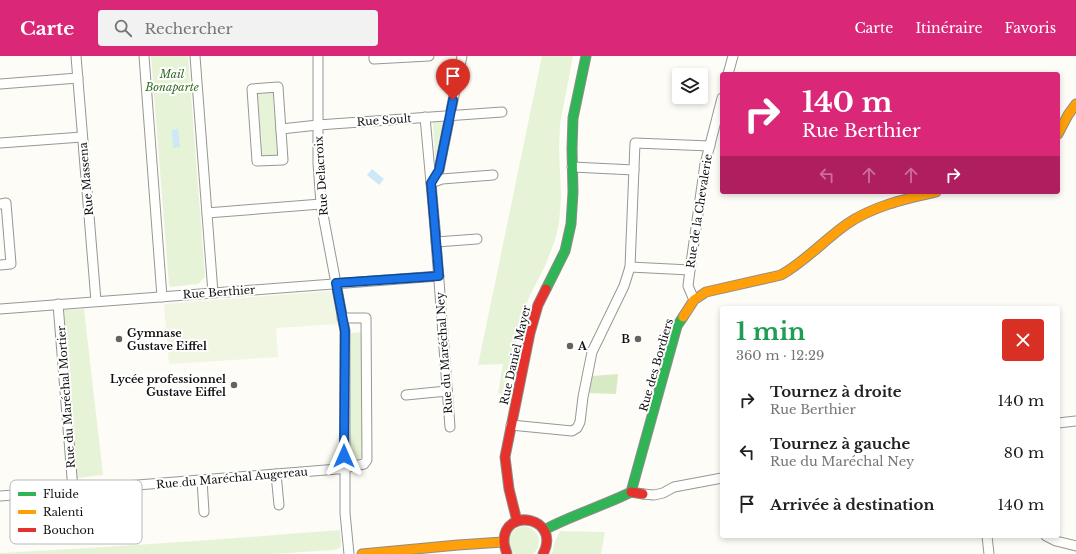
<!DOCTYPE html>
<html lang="fr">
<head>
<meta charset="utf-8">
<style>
	:root { --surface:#fff; --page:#f2f2f2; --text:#202124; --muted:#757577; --accent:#db2777 }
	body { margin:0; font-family:"Libre Baskerville",serif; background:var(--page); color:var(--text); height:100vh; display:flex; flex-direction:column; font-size:15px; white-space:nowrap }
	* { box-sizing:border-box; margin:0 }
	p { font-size:13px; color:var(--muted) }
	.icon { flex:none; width:22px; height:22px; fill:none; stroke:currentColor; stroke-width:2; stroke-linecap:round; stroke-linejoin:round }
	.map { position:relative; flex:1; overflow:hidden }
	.sheet { position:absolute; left:720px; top:250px; width:340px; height:232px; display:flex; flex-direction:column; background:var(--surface); border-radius:4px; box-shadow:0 2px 6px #0003 }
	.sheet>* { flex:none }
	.top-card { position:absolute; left:720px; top:16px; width:340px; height:122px; border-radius:4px; box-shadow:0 2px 6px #0003; background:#db2777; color:#fff; overflow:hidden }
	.fabs { position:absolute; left:672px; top:12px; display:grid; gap:8px }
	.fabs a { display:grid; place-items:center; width:36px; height:36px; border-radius:4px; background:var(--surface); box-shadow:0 2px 6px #0003; font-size:20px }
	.pin { position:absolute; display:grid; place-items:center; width:34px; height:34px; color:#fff; margin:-41px -17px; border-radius:50% 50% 50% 0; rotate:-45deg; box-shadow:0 0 4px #0007 }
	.pin .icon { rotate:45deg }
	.me { position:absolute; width:44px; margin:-22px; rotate:0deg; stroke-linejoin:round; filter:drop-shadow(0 0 3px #0008) }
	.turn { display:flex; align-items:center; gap:14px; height:84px; padding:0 16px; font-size:18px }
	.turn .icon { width:52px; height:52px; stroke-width:2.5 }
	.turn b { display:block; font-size:28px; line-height:34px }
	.lanes { display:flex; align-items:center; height:38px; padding:0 16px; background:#0003; justify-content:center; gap:20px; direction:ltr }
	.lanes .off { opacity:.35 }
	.round { display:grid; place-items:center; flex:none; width:42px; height:42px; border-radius:4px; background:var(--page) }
	.overview { display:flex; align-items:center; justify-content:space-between; height:68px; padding:0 16px }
	h1 { font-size:24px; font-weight:700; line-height:30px; color:#1e9e55 }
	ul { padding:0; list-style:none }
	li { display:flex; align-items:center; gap:12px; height:52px; padding:0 16px }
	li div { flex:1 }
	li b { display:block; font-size:15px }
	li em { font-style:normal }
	header { display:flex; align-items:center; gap:24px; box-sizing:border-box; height:56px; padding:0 20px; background:var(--accent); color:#fff }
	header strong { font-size:19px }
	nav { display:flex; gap:22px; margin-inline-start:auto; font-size:14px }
	.search { width:280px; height:36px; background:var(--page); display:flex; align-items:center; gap:10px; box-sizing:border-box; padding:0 14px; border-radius:4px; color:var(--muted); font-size:15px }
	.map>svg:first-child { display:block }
	.green { fill:#e7f3d7 }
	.forest { fill:#d8eac5 }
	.pitch { fill:#f0f6e1 }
	.water { fill:#cde8f7 }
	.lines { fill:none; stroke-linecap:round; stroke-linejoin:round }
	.street-casing { stroke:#979795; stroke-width:11 }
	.fast-casing { stroke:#8e8d8b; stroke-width:11 }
	.slow-casing { stroke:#8e8d8b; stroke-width:11 }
	.jam-casing { stroke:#8e8d8b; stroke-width:11 }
	.street { stroke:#fffffe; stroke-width:9 }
	.fast { stroke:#30b455; stroke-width:9 }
	.slow { stroke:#ff9f0a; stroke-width:9 }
	.jam { stroke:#e5322d; stroke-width:9 }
	.route-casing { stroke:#114b97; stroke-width:10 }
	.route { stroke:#1a73e8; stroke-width:7 }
	.poi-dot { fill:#646362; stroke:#fff; stroke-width:1.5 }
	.labels { text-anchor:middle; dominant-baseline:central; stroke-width:4; stroke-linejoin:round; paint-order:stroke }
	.park-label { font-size:11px; font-style:italic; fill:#2f6b1f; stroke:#fff }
	.street-label { font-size:11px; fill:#111; stroke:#fff }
	.poi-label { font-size:11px; font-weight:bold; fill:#111; stroke:#fff; text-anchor:start }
	.key { fill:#fff; stroke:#b8b8b8; stroke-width:1 }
	.key-label { font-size:11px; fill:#111 }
</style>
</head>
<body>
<header>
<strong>Carte</strong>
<div class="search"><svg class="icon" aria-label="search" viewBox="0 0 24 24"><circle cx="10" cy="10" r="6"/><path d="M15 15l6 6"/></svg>Rechercher</div>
<nav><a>Carte</a><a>Itinéraire</a><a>Favoris</a></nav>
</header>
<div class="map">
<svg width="1076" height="498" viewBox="0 0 1076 498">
	<rect width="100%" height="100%" fill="#fdfcf7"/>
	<!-- green -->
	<g class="green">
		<path d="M151,0H188L205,221L198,228L171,231L169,229Z"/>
		<path d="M542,0H573L560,68L559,92L561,141L559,168L555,184L545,210L531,237L522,258L505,339L498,337L503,308L478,309Z"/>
		<path d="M272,36L275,39V41L273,42L274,60H276L278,85H276L277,97H279V98L277,100L262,101L260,99L259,87H262L261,75H258L257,67L260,66L258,48H256L255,40L258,37Z"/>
		<path d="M435,65H440L442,66L443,69L436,100H435L433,68V66Z"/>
		<path d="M84,253L103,419L77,422L64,254Z"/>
		<path d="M363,276L362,401L357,404L351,402L350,397L351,277Z"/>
		<path d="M524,470C539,472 544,488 533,498H515C507,491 507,478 517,472C519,471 522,471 524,470Z"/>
		<path d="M340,474L341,489L340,492L334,494L273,498H0V497C113,491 227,483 340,474Z"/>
		<path d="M560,475L605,476L601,498H552L555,485Z"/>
	</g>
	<!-- forest -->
	<path class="forest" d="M618,318L616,338L589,337L592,320Z"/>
	<!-- pitch -->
	<path class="pitch" d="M331,235L338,268L276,272L278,301L169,308L164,248Z"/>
	<!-- water -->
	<g class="water">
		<path d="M178,73L180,91L173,92L172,74Z"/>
		<path d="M372,113L384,123L379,129L367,119Z"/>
	</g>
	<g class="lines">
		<defs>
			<g id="street">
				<path d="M76,0L96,245"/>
				<path d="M144,0L162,241"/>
				<path d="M195,0L213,237"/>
				<path d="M318,0V107L321,148L345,275V457L349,498"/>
				<path d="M374,0V3L429,0"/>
				<path d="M728,18L733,0"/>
				<path d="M0,28L78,22"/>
				<path d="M278,31L283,104L257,105L252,33Z"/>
				<path d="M425,61L431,127L442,123L493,119"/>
				<path d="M281,73L318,69L502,56"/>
				<path d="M0,87L82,81"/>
				<path d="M572,111L634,114"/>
				<path d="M0,148L6,147L11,208L0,209"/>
				<path d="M207,157L321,148"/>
				<path d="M436,186L477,183"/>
				<path d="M630,211L690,214"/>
				<path d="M694,244L688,230L690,214L705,108L722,42"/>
				<path d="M58,248L73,434"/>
				<path d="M0,253L439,220"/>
				<path d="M406,339L447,335"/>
				<path d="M1058,367L1076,365"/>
				<path d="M511,369L572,375L577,372L580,366L583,341L592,296L624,230L630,211L635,87L710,90"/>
				<path d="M450,371L435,172L431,127L439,114L462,0"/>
				<path d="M276,418L279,449"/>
				<path d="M202,424L204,456"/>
				<path d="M128,430L130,461"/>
				<path d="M56,435L59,467"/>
				<path d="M643,438L654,439L663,437L674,431L722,422"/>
				<path d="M0,440L338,413L364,408L367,404L366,262H342"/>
				<path d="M987,480L989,498"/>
				<path d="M1046,480L1056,485L1076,490"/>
			</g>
			<g id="fast">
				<path d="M546,233L565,195L571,168L573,136L572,93L573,62L586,0"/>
				<path d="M544,474C572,459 603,450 631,436L677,270L683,261"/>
			</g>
			<g id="slow">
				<path d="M1058,78L1068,59L1076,48"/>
				<path d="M683,261L694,244L706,236L781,219C806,205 824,184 847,168C873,150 905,143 936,136"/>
				<path d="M362,498L458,489L503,486"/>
			</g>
			<g id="jam">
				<path d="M631,436L643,438"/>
				<path d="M517,465L509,433L505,401L530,277L538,249L546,233"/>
				<path d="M507,498C506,494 504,490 504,486C503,450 562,461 543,498"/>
			</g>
		</defs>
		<!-- street casing -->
		<use href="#street" class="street-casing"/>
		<!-- fast casing -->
		<use href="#fast" class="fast-casing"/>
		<!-- slow casing -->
		<use href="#slow" class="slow-casing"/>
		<!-- jam casing -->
		<use href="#jam" class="jam-casing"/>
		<!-- street -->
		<use href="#street" class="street"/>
		<!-- fast -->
		<use href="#fast" class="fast"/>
		<!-- slow -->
		<use href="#slow" class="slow"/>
		<!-- jam -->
		<use href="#jam" class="jam"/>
	</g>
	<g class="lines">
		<defs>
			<path id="route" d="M344,400L345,275L336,227L439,220L431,127L439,114L453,44"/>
		</defs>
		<!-- route casing -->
		<use href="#route" class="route-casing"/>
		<!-- route -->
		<use href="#route" class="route"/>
	</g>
	<!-- markers -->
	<g class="poi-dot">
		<circle cx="119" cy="283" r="4"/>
		<circle cx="638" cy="283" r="4"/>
		<circle cx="570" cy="290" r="4"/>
		<circle cx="234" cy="329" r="4"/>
	</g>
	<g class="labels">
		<!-- park labels -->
		<g class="park-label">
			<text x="172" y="18">Mail<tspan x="172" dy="13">Bonaparte</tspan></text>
		</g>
		<!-- street labels -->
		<g class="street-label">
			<text transform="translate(384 64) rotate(-4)">Rue Soult</text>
			<text transform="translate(321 120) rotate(-94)">Rue Delacroix</text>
			<text transform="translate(86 123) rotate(-95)">Rue Massena</text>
			<text transform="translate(699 155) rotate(-81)">Rue de la Chevalerie</text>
			<text transform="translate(219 236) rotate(-4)">Rue Berthier</text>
			<text transform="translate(444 297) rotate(-94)">Rue du Maréchal Ney</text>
			<text transform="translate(515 299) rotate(-77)">Rue Daniel Mayer</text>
			<text transform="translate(656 309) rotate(-74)">Rue des Bordiers</text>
			<text transform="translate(66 341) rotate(-94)">Rue du Maréchal Mortier</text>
			<text transform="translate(232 422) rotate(-5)">Rue du Maréchal Augereau</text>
		</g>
		<!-- poi labels -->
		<g class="poi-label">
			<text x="127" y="277">Gymnase<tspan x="127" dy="13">Gustave Eiffel</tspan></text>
			<text x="630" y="283" text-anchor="end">B</text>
			<text x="578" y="290">A</text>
			<text x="226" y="323" text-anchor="end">Lycée professionnel<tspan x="226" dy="13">Gustave Eiffel</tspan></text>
		</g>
	</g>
	<!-- legend -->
	<rect x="10" y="424" width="132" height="64" rx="6" class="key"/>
	<rect x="18" y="436" width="18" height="4" fill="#30b455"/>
	<rect x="18" y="454" width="18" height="4" fill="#ff9f0a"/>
	<rect x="18" y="472" width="18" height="4" fill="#e5322d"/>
	<g class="key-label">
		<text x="43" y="442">Fluide</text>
		<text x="43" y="460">Ralenti</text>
		<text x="43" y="478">Bouchon</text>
	</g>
</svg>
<div class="fabs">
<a><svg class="icon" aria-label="layers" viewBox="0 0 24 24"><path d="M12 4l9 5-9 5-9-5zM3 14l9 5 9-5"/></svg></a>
</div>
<div class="pin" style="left:453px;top:44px;background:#d93025"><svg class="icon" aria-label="arrive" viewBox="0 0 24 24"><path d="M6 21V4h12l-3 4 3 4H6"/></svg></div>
<svg class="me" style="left:344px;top:400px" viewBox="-20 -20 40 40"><path d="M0-17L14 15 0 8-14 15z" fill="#1a73e8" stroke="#fff" stroke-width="4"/></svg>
<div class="top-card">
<div class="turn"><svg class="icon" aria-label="right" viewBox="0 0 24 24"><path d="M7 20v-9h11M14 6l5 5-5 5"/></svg><div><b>140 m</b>Rue Berthier</div></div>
<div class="lanes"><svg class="icon off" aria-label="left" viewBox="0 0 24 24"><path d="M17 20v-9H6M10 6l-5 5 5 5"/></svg><svg class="icon off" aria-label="ahead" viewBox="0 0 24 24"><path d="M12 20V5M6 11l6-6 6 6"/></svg><svg class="icon off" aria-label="ahead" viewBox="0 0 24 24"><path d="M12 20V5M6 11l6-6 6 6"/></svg><svg class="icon" aria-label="right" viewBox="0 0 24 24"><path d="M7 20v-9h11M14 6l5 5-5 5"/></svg></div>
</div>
<section class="sheet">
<div class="overview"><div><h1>1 min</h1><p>360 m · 12:29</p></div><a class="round" style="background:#d93025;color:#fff"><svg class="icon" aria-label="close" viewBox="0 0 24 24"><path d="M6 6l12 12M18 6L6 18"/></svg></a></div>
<ul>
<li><svg class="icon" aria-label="right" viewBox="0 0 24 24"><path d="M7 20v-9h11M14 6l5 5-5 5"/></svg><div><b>Tournez à droite</b><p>Rue Berthier</p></div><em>140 m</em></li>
<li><svg class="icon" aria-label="left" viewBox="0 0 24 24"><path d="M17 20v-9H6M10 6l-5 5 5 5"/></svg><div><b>Tournez à gauche</b><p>Rue du Maréchal Ney</p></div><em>80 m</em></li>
<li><svg class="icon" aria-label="arrive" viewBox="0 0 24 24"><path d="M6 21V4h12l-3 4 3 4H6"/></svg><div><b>Arrivée à destination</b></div><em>140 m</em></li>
</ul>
</section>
</div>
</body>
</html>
